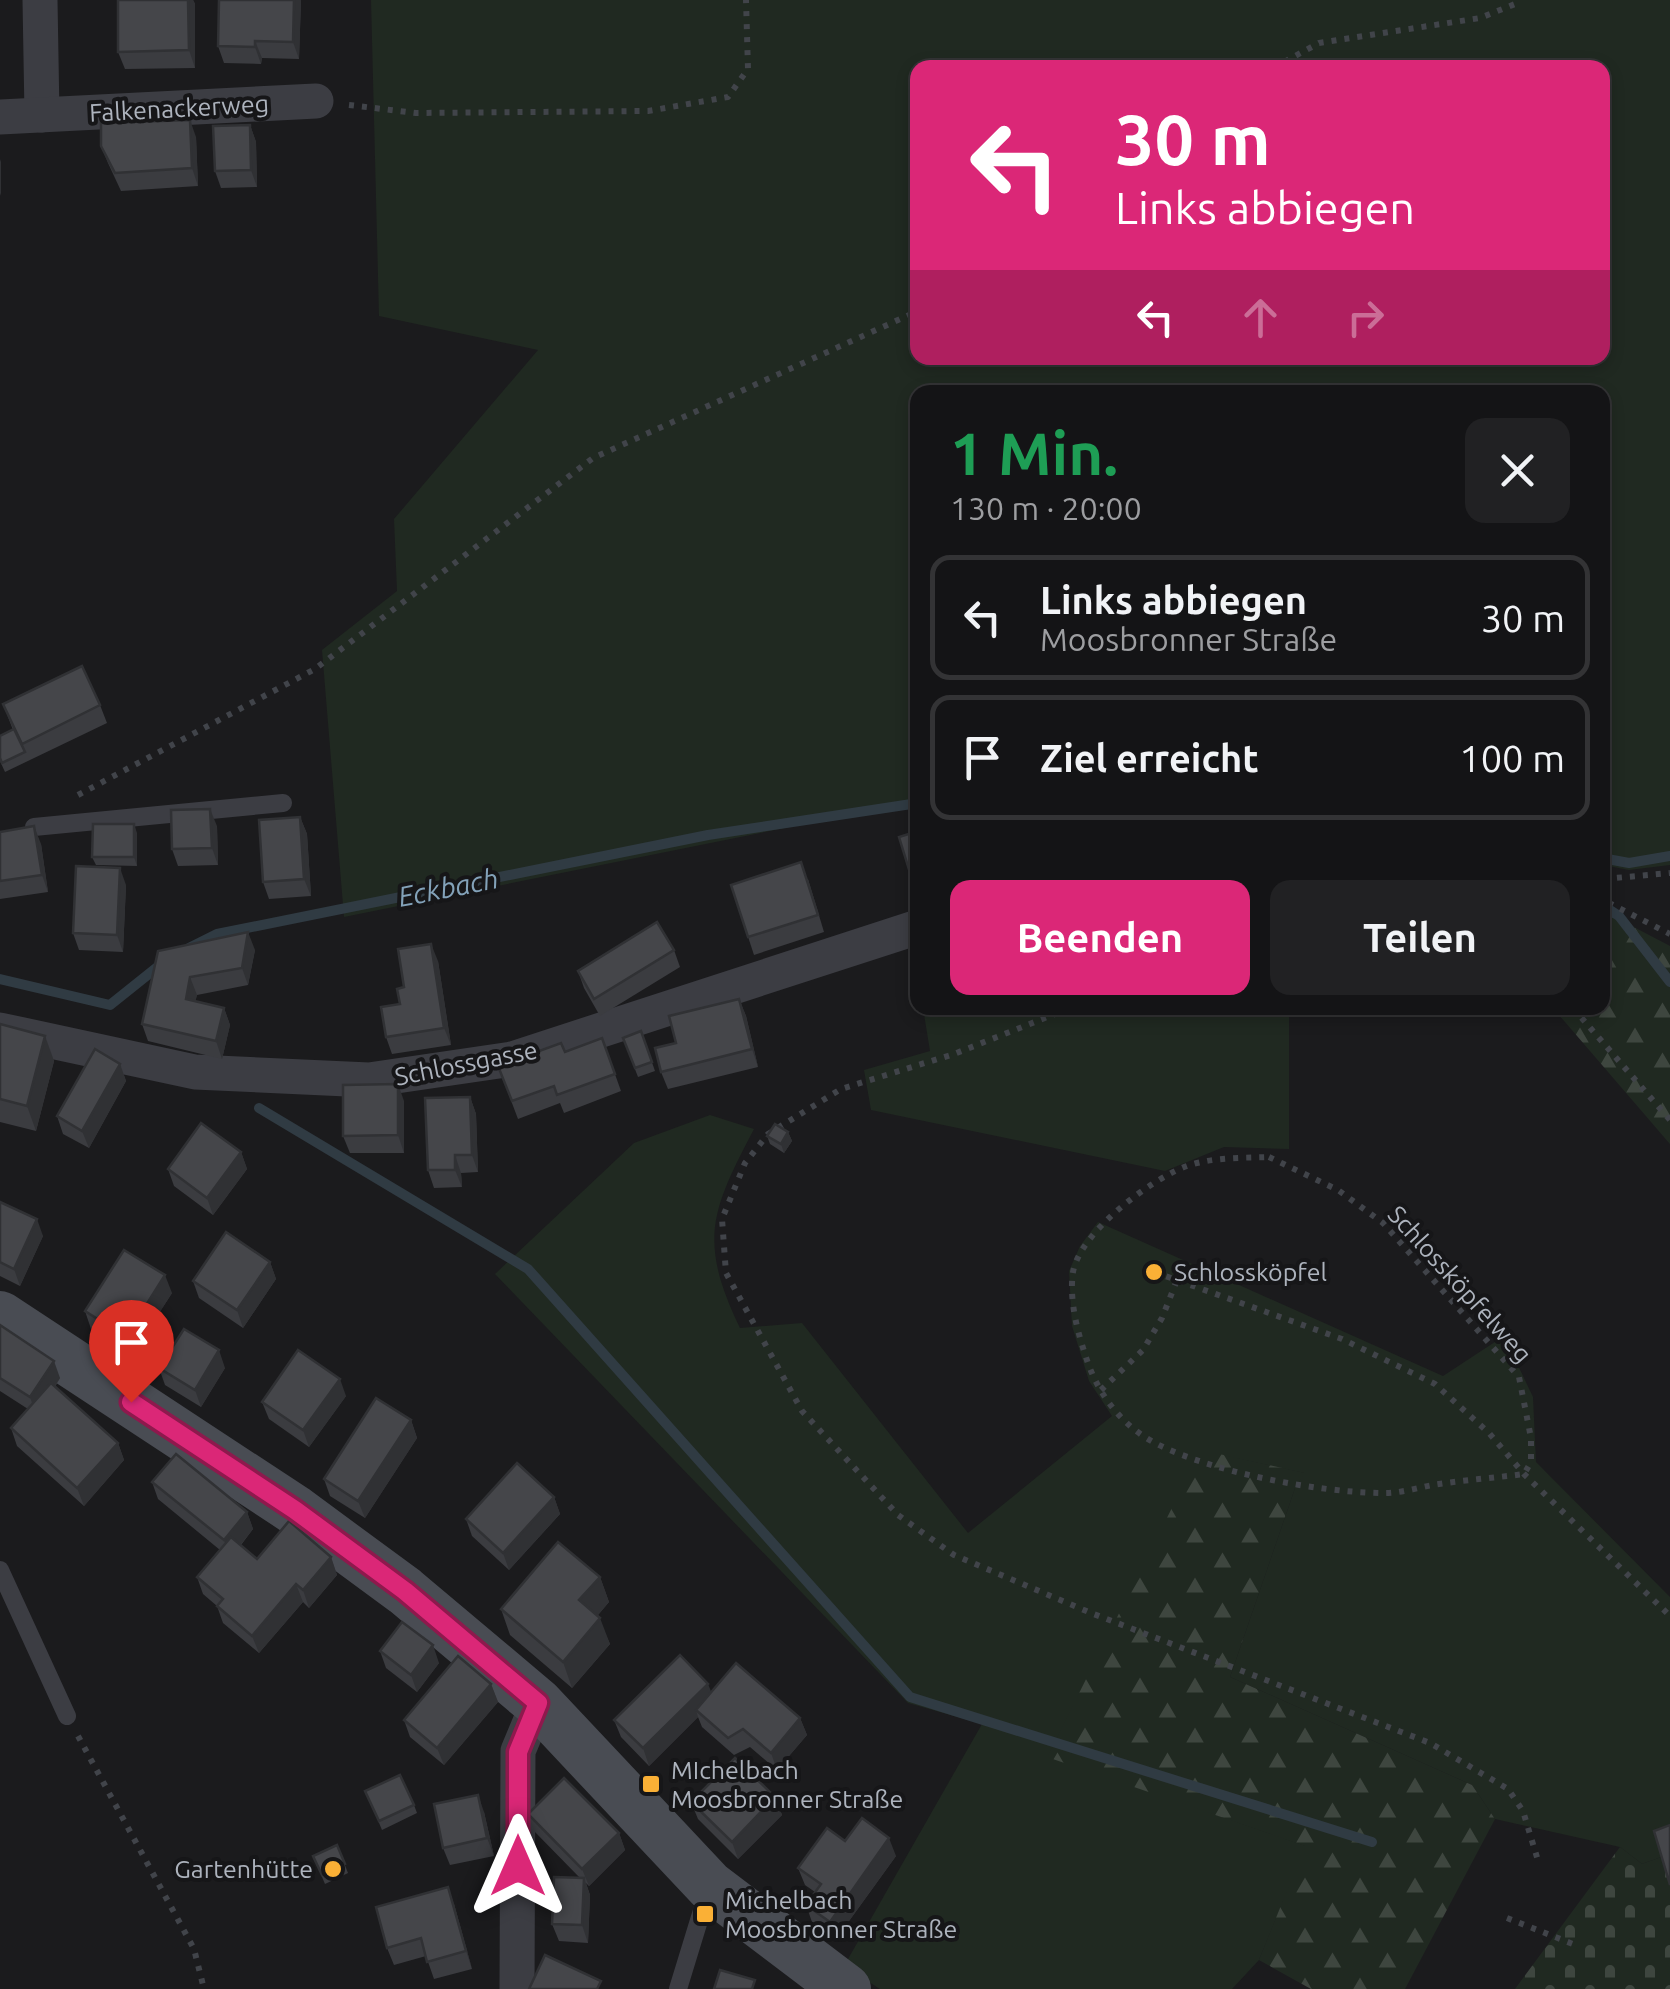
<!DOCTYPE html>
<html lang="de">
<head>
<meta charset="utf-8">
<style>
	:root { --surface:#141416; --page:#212123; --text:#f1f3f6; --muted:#9d9ea1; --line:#333335; --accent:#db2777 }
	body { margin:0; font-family:Ubuntu,sans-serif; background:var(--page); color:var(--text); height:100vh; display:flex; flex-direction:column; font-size:38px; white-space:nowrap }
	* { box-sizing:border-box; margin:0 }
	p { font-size:32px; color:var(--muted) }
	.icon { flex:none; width:55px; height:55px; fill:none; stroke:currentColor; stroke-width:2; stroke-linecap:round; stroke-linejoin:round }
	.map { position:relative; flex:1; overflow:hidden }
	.details { position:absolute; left:910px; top:385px; width:700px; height:630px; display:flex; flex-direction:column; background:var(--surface); border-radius:20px; box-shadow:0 5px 15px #0003,0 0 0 2px var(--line) }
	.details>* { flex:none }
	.hud { position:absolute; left:910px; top:60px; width:700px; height:305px; border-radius:20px; box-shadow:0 5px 15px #0003,0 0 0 2px var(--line); background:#db2777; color:#fff; overflow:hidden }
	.pin { position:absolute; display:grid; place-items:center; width:85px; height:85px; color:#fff; margin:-102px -42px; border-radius:50% 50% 50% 0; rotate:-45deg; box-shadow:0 0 10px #0007 }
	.pin .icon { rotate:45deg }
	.me { position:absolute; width:110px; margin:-55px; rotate:0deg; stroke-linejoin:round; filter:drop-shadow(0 0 8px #0008) }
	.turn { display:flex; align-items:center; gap:35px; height:210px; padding:0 40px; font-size:45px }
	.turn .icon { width:130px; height:130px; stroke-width:2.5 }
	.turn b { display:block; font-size:70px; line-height:85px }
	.lanes { display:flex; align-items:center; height:95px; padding:0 40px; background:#0003; justify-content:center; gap:50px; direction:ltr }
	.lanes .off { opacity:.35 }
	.round { display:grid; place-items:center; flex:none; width:105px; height:105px; border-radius:20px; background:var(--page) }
	.head { display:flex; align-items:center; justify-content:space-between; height:170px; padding:0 40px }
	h1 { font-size:60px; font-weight:700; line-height:75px; color:#1e9e55 }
	.action { display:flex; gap:20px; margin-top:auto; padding:20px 40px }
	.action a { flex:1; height:115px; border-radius:20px; background:var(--accent); color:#fff; font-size:40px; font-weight:700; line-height:115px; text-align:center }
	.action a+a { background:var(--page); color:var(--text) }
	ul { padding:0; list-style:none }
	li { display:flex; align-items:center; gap:30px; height:125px; margin:0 20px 15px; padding:0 20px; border:5px solid var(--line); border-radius:20px }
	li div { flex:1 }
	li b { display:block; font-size:38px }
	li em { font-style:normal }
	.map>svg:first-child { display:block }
	.grass { fill:#202921; fill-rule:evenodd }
	.forest { fill:url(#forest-firs) }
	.cemetery { fill:url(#cemetery-stones) }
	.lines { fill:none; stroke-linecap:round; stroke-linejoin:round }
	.stream { stroke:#303b43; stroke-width:10 }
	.path { stroke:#41444a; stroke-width:6; stroke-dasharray:5 8; stroke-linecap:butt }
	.service { stroke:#3c3d43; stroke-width:18 }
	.minor { stroke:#3c3d43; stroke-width:35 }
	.secondary { stroke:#494c53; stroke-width:50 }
	.wall { fill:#3b3c40 }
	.shaded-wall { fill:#303134 }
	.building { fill:#45464a; stroke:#303134; stroke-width:2.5 }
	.route-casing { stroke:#8e194d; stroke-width:25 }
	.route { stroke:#db2777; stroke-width:18 }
	.poi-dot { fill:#fab036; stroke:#161618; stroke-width:4 }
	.labels { text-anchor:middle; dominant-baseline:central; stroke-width:8; stroke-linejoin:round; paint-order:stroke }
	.street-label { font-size:25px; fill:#adb3bd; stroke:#161618 }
	.poi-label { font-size:25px; fill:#adb3bd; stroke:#161618; text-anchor:start }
	.water-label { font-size:28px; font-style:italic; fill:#83a2b9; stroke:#161618 }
</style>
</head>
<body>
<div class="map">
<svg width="1670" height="1989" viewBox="0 0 1670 1989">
	<defs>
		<pattern id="forest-firs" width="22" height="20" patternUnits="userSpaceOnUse" patternTransform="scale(2.5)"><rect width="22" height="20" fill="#202921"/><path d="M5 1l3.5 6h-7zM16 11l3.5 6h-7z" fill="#3e463f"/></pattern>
		<pattern id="cemetery-stones" width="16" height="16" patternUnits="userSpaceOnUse" patternTransform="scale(2.5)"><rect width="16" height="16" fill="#202921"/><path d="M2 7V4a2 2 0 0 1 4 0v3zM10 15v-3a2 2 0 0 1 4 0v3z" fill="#3e463f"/></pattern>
	</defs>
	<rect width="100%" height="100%" fill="#1b1b1d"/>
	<!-- grass -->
	<g class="grass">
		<path d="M371,0H1670V865L1629,870L1603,865L1602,392H918L917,807L829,819L344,917L322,650L397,591L394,519L538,350L379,316ZM918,68H1602V358H918Z"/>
		<path d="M923,1008H1289V1149L1224,1147L1165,1171L871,1110L864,1070L930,1051Z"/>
		<path d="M710,1115L754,1129C711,1211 698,1241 740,1328L802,1323L968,1533L1112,1416L1089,1381L1072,1326L1069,1271L1080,1246L1098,1222L1443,1376L1504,1336L1533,1397L1536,1462L1670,1597V1854L1642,1864L1620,1847L1495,1819L1472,1785L1230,1677L1295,1488L1304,1473L1202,1451L1048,1756L1306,1846L1259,1960L1232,1989H880L844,1966L982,1724L908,1703L495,1274L634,1143Z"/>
	</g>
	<!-- forest -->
	<g class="forest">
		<path d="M1603,911L1670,946V1144L1553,1008H1602Z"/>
		<path d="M1201,1450L1305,1473L1295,1488L1230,1677L1472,1785L1495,1819L1405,1989H1311L1259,1960L1305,1846L1047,1757Z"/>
	</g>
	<!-- cemetery -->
	<path class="cemetery" d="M1620,1847L1642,1864L1670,1854V1989H1515Z"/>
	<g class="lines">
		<!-- stream -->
		<g class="stream">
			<path d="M1602,858L1629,863L1670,856"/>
			<path d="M1602,905L1619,916L1670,982"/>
			<path d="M189,948L217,934L708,835L918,803"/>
			<path d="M0,979L110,1005L165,961"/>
			<path d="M259,1108L528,1269L910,1697L1372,1842"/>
		</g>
		<!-- path -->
		<g class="path">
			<path d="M1273,68L1319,43L1480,18L1515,4L1516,0"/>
			<path d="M349,105L416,113L648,111L728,97L748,69L746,0"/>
			<path d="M78,795L315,669L593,458L918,311"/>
			<path d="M1603,879L1605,901L1670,934"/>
			<path d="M1604,879L1670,873"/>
			<path d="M1070,1008L954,1054L841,1089L768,1134L745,1163L722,1219L726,1273L802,1411L898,1515L954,1555L1091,1613L1430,1743L1508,1789L1523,1811L1539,1864"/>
			<path d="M1527,1008L1546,1014L1573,1009"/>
			<path d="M1573,1008L1670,1120"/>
			<path d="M1269,1157L1338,1190L1383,1223L1519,1377L1531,1438V1462L1524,1474C1494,1478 1463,1480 1433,1485C1416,1488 1398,1494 1381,1493C1316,1492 1210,1472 1153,1442C1119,1423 1096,1391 1085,1354C1077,1330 1069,1299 1073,1272C1080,1232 1151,1179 1187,1166C1213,1157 1242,1158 1269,1157Z"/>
			<path d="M1154,1272L1342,1339L1435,1384L1489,1433L1524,1474L1670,1616"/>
			<path d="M1101,1390L1143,1350L1162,1318L1177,1280"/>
			<path d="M78,1736L194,1949L204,1989"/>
			<path d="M1507,1918L1578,1946"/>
		</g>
		<!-- service -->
		<g class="service">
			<path d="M34,827L283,803"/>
			<path d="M0,1570L67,1716"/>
			<path d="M678,1989L708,1891"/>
		</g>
		<!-- minor -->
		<g class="minor">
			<path d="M40,0L42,115"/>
			<path d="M0,117L316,101"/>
			<path d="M0,1030L195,1072L369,1080L512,1059L918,927"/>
			<path d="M517,1989L518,1751L538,1703"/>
		</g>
		<!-- secondary -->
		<path class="secondary" d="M0,1316L295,1510L405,1591L538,1703L710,1886L846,1989"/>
	</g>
	<!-- wall -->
	<g class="wall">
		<path d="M118,0H193L195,4V68L125,69L118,52Z"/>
		<path d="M301,0L299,59L262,58L261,64L224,63L218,46Z"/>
		<path d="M250,125L256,142L257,187L221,188L215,171Z"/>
		<path d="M196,137L198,186L121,191L108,163L101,146Z"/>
		<path d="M3,704L100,705L107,723L5,772L0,761V736L13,730Z"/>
		<path d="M300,817L307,834L311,896L269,899L263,882Z"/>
		<path d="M217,826L218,865L178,866L172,849Z"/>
		<path d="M918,831V893L911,876Z"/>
		<path d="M0,832L41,844L48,892L0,899Z"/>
		<path d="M137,833V866L96,865L92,857Z"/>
		<path d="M808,879L824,932L754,955L731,885Z"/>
		<path d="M126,885L123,952L79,950L73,933Z"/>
		<path d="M255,950L248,985L197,995L195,1001L224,1008L230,1025L222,1059L148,1041L142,1024L158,951Z"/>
		<path d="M674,950L680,967L600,1016L584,988L578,971Z"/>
		<path d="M438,961L451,1045L392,1054L386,1037L400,1004L404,987Z"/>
		<path d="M739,999L746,1016L758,1067L668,1089L661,1072L676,1043Z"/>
		<path d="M0,1024L45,1036L54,1061L36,1131L0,1122Z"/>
		<path d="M641,1031L655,1071L638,1077L623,1038Z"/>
		<path d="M602,1038L621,1091L564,1113L560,1103L518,1119L498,1066L565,1052Z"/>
		<path d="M120,1064L126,1081L89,1148L63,1134L57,1116Z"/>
		<path d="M470,1097L476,1114L478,1172L461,1173L462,1187L434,1188L428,1170Z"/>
		<path d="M404,1101V1153H350L343,1136Z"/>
		<path d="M788,1132L792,1141L784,1153L770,1144L767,1136Z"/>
		<path d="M241,1152L247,1169L213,1215L174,1186L168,1169Z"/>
		<path d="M0,1202L43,1236L20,1286L0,1276Z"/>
		<path d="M270,1262L276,1279L243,1328L199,1298L193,1281Z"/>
		<path d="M172,1293L132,1355L91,1329L85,1311Z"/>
		<path d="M0,1325L60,1378L55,1387L118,1443L124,1460L84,1506L17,1446L11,1428L28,1409L0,1391Z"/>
		<path d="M159,1368H225L201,1407L165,1385Z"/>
		<path d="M346,1396L309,1447L269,1419L262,1402Z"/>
		<path d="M411,1420L417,1438L365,1518L330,1496L324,1479Z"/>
		<path d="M152,1482L247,1512L253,1529L241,1545L257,1559L331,1557L337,1575L309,1608L303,1602L259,1653L223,1623L217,1606L203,1594L197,1577L220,1550L158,1499Z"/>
		<path d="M554,1497L560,1514L509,1570L472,1536L466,1519Z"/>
		<path d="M600,1577L609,1602L597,1616L610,1644L572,1688L510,1635L501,1609Z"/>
		<path d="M380,1651L439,1663L417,1692L386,1668Z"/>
		<path d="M491,1684L498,1702L444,1765L410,1737L404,1720Z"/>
		<path d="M711,1692L800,1718L807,1735L777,1770L750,1747L734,1755L702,1727L698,1717L649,1766L621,1737L614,1720Z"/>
		<path d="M775,1797L782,1815L738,1859L698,1819L691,1802Z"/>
		<path d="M369,1799L414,1805L417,1813L382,1830Z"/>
		<path d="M484,1812L494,1856L450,1865L443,1848Z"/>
		<path d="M528,1814L619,1833L625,1850L589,1886L586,1883L590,1895L588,1943L559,1941L552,1924L580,1878L534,1831Z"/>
		<path d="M845,1841L896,1856L836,1939L812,1922L806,1905L815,1892L805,1885L798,1868Z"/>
		<path d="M337,1845L348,1873L325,1884L313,1856Z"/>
		<path d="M454,1904L472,1969L434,1979L426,1956L394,1965L387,1948Z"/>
	</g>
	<!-- shaded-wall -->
	<g class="shaded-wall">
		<path d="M188,0H193L195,4V68L189,50Z"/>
		<path d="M294,0H301L299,59L293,42Z"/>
		<path d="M255,41L262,58L261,64L255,47Z"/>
		<path d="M190,120L196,137L198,186L192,168Z"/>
		<path d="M250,125L256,142L257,187L251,170Z"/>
		<path d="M0,159L1,162V196L0,193Z"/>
		<path d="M210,809L217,826L218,865L212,848Z"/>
		<path d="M300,817L307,834L311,896L304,879Z"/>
		<path d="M134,824L137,833V866L134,857Z"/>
		<path d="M34,826L41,844L48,892L42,875Z"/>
		<path d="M120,868L126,885L123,952L117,935Z"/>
		<path d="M248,932L255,950L248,985L242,968Z"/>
		<path d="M431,944L438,961L451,1045L444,1028Z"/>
		<path d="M190,977L197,995L192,1016L186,999Z"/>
		<path d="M739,999L746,1016L758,1067L752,1049Z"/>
		<path d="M224,1008L230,1025L222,1059L216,1041Z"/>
		<path d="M45,1036L54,1061L36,1131L27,1106Z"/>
		<path d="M120,1064L126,1081L89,1148L82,1131Z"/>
		<path d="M398,1084L404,1101V1153L398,1135Z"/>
		<path d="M470,1097L476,1114L478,1172L472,1155Z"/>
		<path d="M788,1132L792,1141L784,1153L781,1144Z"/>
		<path d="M241,1152L247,1169L213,1215L207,1198Z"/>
		<path d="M455,1155L461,1173L462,1187L455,1170Z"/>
		<path d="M37,1219L43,1236L20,1286L14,1269Z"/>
		<path d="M270,1262L276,1279L243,1328L237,1310Z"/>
		<path d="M165,1275L172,1293L132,1355L126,1337Z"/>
		<path d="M219,1350L225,1368L201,1407L195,1390Z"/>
		<path d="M54,1361L60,1378L36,1415L30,1397Z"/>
		<path d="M340,1379L346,1396L309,1447L303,1430Z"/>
		<path d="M411,1420L417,1438L365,1518L358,1501Z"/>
		<path d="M118,1443L124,1460L84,1506L77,1488Z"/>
		<path d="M554,1497L560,1514L509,1570L503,1553Z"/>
		<path d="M247,1512L253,1529L230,1558L224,1540Z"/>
		<path d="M331,1557L337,1575L309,1608L303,1590Z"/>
		<path d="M600,1577L609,1602L589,1626L579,1600Z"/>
		<path d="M296,1584L303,1602L259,1653L252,1636Z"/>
		<path d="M600,1618L610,1644L572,1688L563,1662Z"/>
		<path d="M433,1645L439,1663L417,1692L411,1675Z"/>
		<path d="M491,1684L498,1702L444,1765L437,1748Z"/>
		<path d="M708,1684L715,1701L696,1710L698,1717L649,1766L643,1748Z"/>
		<path d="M800,1718L807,1735L777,1770L771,1753Z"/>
		<path d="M478,1795L484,1812L494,1856L487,1838Z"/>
		<path d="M775,1797L782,1815L738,1859L732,1842Z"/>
		<path d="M619,1833L625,1850L589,1886L582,1869Z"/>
		<path d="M889,1838L896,1856L836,1939L830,1922Z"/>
		<path d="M584,1878L590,1895L588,1943L582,1925Z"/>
		<path d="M448,1887L454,1904L472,1969L466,1951Z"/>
	</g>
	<!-- building -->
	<g class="building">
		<path d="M118,0H188L189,50L118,52Z"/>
		<path d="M219,0H294L293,42L255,41V47L218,46Z"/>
		<path d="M190,120L192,168L115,173L101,146V123Z"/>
		<path d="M250,125L251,170L215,171L213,126Z"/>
		<path d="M82,666L100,705L22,744L3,704Z"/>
		<path d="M14,729L25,752L2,763L0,758V736Z"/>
		<path d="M210,809L212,848L172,849L171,810Z"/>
		<path d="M300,817L304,879L263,882L259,820Z"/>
		<path d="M93,824H134V857H92Z"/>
		<path d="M34,826L42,875L0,881V832Z"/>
		<path d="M918,831V874L911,876L899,837Z"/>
		<path d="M801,862L818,915L748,937L731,885Z"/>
		<path d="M76,866L120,868L117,935L73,933Z"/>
		<path d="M657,922L674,950L594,999L578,971Z"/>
		<path d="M248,932L242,968L190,977L186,999L224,1008L216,1041L142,1024L158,951Z"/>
		<path d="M431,944L444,1028L386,1037L381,1007L400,1004L397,989L404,987L398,949Z"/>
		<path d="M739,999L752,1049L661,1072L655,1048L676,1043L669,1016Z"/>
		<path d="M0,1024L45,1036L27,1106L0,1099Z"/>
		<path d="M641,1031L652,1062L635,1068L623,1038Z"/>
		<path d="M602,1038L615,1074L557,1095L554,1086L512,1101L498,1066L561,1043L565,1052Z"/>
		<path d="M95,1049L120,1064L82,1131L57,1116Z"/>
		<path d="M398,1084V1135L343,1136V1085Z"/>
		<path d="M470,1097L472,1155H455V1170H428L425,1098Z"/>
		<path d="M201,1123L241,1152L207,1198L168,1169Z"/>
		<path d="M775,1124L788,1132L781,1144L767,1136Z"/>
		<path d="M0,1202L37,1219L14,1269L0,1262Z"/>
		<path d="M226,1232L270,1262L237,1310L193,1281Z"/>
		<path d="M124,1250L165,1275L126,1337L85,1311Z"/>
		<path d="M0,1325L54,1361L30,1397L0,1378Z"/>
		<path d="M184,1329L219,1350L195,1390L159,1368Z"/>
		<path d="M298,1350L340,1379L303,1430L262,1402Z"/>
		<path d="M51,1383L118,1443L77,1488L11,1428Z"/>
		<path d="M376,1398L411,1420L358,1501L324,1479Z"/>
		<path d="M176,1454L247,1512L224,1540L152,1482Z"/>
		<path d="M517,1463L554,1497L503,1553L466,1519Z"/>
		<path d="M289,1521L331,1557L303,1590L296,1584L252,1636L217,1606L223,1599L197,1577L231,1537L257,1559Z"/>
		<path d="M558,1542L600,1577L579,1600L600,1618L563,1662L501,1609Z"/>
		<path d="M402,1622L433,1645L411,1675L380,1651Z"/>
		<path d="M680,1655L708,1684L643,1748L614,1720Z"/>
		<path d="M458,1656L491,1684L437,1748L404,1720Z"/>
		<path d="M736,1663L800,1718L771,1753L743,1729L728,1738L696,1710Z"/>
		<path d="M735,1758L775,1797L732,1842L691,1802Z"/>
		<path d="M400,1775L414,1805L379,1821L365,1791Z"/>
		<path d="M564,1778L619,1833L582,1869L528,1814Z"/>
		<path d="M478,1795L487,1838L443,1848L434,1804Z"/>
		<path d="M862,1818L889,1838L830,1922L806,1905L821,1884L798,1868L827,1828L845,1841Z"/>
		<path d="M1670,1825V1885L1654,1831Z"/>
		<path d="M337,1845L345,1864L322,1875L313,1856Z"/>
		<path d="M554,1877L584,1878L582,1925L552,1924Z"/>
		<path d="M448,1887L466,1951L427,1962L421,1938L387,1948L376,1907Z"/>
		<path d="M545,1955L601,1981L597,1989H529Z"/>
		<path d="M720,1970L755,1980L752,1989H714Z"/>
	</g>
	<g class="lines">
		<defs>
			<path id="route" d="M131,1402L295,1510L405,1591L538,1703L518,1752V1866"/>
		</defs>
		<!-- route casing -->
		<use href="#route" class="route-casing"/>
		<!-- route -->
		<use href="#route" class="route"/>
	</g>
	<!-- markers -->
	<g class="poi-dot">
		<circle cx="1154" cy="1272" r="10"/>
		<rect x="641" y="1774" width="20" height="20" rx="5"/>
		<circle cx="333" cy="1869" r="10"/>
		<rect x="695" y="1904" width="20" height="20" rx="5"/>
	</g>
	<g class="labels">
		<!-- street labels -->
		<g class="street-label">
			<text transform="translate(179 108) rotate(-3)">Falkenackerweg</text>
			<text transform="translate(466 1063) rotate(-11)">Schlossgasse</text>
			<text transform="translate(1460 1284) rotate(48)">Schlossköpfelweg</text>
		</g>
		<!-- poi labels -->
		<g class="poi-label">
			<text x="1174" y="1272">Schlossköpfel</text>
			<text x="671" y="1770">MIchelbach<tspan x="671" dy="29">Moosbronner Straße</tspan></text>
			<text x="313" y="1869" text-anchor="end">Gartenhütte</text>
			<text x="725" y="1900">Michelbach<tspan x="725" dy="29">Moosbronner Straße</tspan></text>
		</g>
		<!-- water labels -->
		<g class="water-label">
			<text transform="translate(448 887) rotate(-11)">Eckbach</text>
		</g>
	</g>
</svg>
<div class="pin" style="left:131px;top:1402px;background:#d93025"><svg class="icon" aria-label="arrive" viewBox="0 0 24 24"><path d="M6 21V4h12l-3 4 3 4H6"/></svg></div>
<svg class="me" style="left:518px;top:1866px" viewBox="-20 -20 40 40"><path d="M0-17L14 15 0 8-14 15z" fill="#db2777" stroke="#fff" stroke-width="4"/></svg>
<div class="hud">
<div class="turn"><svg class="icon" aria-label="left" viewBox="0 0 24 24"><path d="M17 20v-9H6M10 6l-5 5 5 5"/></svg><div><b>30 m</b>Links abbiegen</div></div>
<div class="lanes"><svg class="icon" aria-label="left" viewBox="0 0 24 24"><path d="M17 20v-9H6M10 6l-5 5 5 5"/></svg><svg class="icon off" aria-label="ahead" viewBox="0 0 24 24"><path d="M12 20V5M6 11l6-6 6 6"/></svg><svg class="icon off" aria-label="right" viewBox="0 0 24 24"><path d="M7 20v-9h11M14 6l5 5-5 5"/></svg></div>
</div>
<section class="details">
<div class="head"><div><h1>1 Min.</h1><p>130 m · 20:00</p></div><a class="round"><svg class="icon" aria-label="close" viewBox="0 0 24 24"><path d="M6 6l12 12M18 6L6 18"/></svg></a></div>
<ul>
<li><svg class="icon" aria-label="left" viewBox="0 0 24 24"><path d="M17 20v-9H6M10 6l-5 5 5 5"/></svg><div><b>Links abbiegen</b><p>Moosbronner Straße</p></div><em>30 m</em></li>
<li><svg class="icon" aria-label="arrive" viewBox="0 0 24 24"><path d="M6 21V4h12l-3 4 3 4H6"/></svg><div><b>Ziel erreicht</b></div><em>100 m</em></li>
</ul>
<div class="action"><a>Beenden</a><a>Teilen</a></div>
</section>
</div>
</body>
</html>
